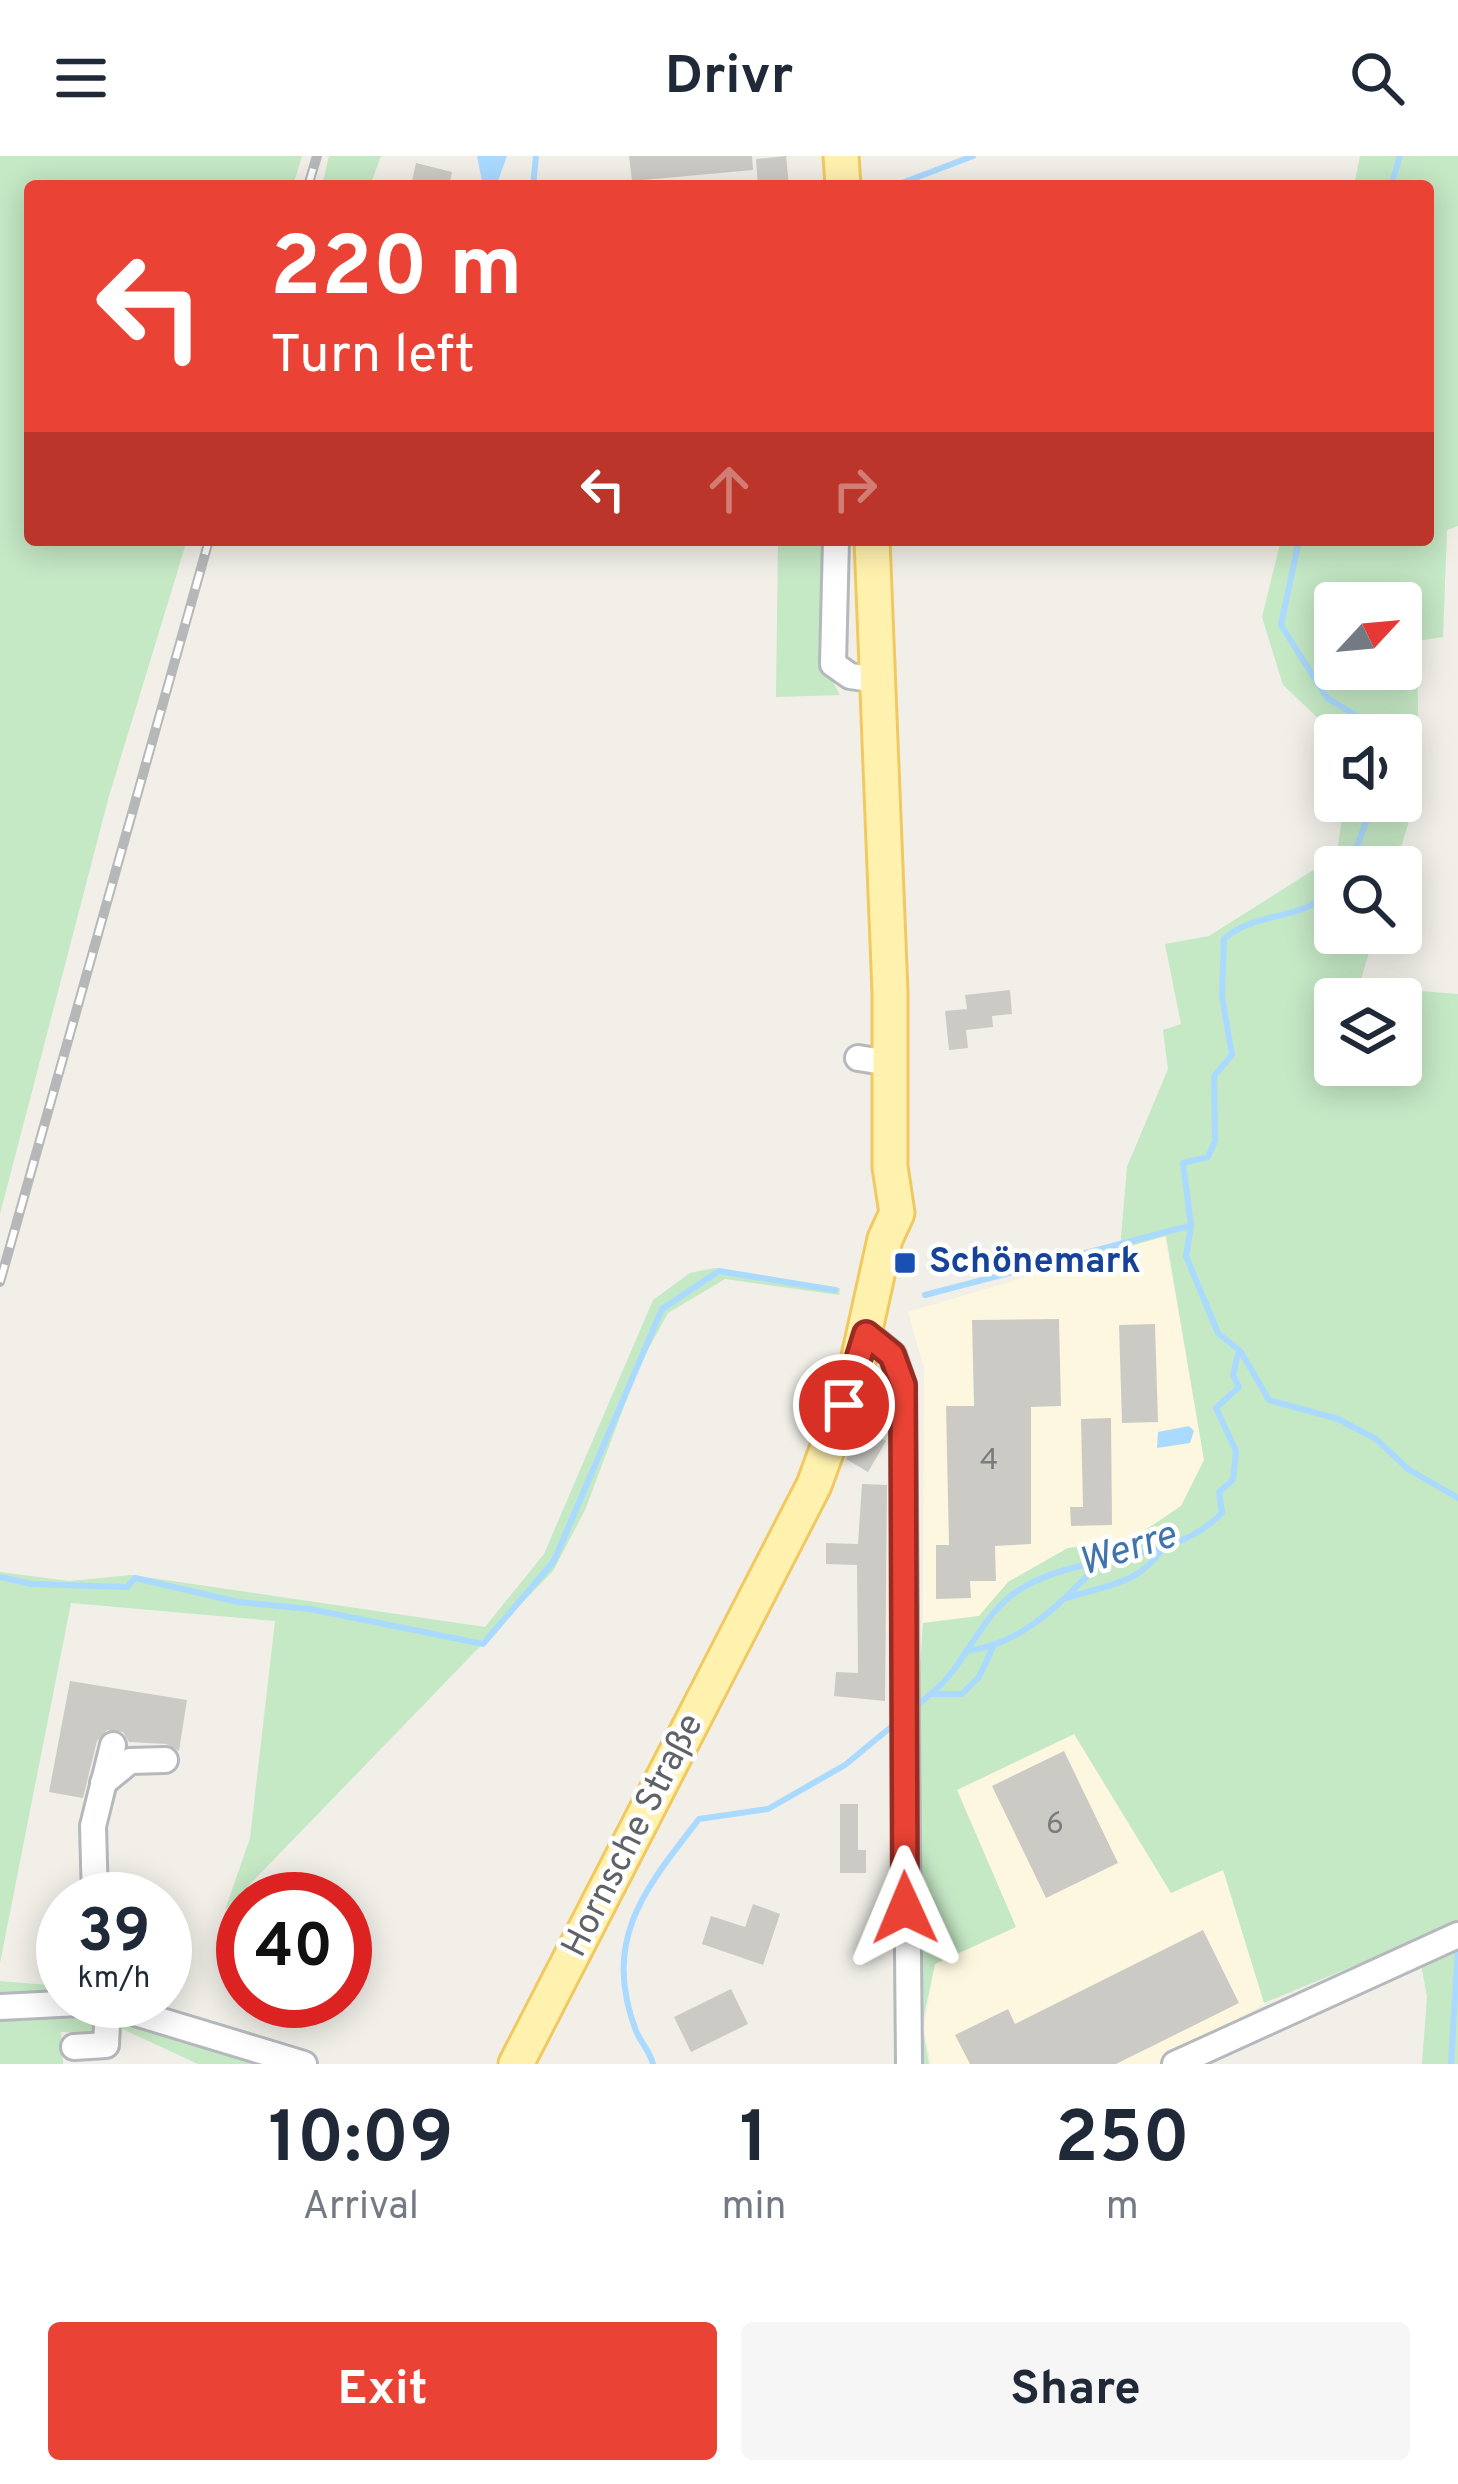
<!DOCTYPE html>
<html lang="en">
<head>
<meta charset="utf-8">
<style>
	:root { --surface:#fff; --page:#f6f6f7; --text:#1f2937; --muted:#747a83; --accent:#ea4335 }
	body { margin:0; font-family:Overpass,sans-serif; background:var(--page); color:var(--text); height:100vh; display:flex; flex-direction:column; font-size:45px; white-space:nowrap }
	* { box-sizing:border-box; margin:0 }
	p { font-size:39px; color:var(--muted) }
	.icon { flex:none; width:66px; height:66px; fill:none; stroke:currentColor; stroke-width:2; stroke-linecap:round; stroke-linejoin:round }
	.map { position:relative; height:1908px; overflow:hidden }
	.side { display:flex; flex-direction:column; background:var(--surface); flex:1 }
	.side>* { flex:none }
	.top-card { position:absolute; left:24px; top:24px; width:1410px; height:366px; border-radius:12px; box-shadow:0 6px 30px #0003; background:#ea4335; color:#fff; overflow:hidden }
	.needle { width:78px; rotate:64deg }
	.tools { position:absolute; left:1314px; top:426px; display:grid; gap:24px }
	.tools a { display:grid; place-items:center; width:108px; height:108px; border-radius:12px; background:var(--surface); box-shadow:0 6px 30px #0003; font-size:60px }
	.speed { position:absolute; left:36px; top:1716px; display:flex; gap:24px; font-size:60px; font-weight:700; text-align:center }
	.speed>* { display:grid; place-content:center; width:156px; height:156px; border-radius:50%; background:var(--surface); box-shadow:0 6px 30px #0003; line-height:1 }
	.speed small { font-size:30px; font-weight:400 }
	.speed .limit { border:18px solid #d22; background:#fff; color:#111 }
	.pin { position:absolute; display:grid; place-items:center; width:102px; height:102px; color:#fff; margin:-51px; border:6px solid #fff; border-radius:50%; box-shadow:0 3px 12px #0007 }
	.me { position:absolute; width:132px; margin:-66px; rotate:359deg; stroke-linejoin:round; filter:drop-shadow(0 0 9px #0008) }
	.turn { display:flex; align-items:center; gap:42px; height:252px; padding:0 48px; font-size:54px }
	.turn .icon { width:156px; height:156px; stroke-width:2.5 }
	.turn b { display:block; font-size:84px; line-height:102px }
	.lanes { display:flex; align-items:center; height:114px; padding:0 48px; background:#0003; justify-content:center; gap:60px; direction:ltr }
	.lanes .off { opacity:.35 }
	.eta { display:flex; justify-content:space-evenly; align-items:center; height:204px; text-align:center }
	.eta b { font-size:72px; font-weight:700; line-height:84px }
	.primary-button { display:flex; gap:24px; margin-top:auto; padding:24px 48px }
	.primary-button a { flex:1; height:138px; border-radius:12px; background:var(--accent); color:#fff; font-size:48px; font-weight:700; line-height:138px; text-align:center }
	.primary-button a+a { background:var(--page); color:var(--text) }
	header { display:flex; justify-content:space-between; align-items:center; height:156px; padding:0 48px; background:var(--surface); font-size:54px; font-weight:700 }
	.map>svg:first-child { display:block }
	.commercial { fill:#fef7e0 }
	.green { fill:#c5e8c5; fill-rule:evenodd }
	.water { fill:#aadaff }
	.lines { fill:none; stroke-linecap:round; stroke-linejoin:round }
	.stream { stroke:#aadaff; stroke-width:6 }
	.building { fill:#cccac5 }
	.minor-casing { stroke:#b5b8bc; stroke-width:30 }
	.major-casing { stroke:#f2c960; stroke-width:39 }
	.minor { stroke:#fff; stroke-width:24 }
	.major { stroke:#fff2af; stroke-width:33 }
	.rail-casing { stroke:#b6b7b8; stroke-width:10 }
	.rail { stroke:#fff; stroke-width:6; stroke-dasharray:18; stroke-linecap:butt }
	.route-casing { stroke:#982c22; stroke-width:30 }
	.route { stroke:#ea4335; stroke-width:21 }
	.transit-dot { fill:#1a4fb4; stroke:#fff; stroke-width:4.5 }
	.labels { text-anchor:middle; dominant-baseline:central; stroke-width:9; stroke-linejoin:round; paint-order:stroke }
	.number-label { font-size:30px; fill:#7a7d7f }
	.transit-label { font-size:36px; font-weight:bold; fill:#164399; stroke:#fff; text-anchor:start }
	.street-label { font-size:36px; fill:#5f6368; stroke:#fff }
	.water-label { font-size:39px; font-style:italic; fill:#4174aa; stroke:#fff }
</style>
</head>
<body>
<header><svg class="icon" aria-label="menu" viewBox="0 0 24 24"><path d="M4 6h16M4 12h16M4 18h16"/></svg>Drivr<svg class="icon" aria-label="search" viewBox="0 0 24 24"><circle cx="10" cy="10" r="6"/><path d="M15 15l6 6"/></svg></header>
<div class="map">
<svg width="1458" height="1908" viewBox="0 0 1458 1908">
	<rect width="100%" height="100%" fill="#f1efe8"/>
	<!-- commercial -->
	<g class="commercial">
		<path d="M1165,1080L1204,1304L1181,1350L1132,1383L1067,1392L1008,1426L979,1460L923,1467L924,1213L908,1156Z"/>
		<path d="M1075,1578L1171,1737L1245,1702L1279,1839L1164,1908H931L924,1872L935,1808L1016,1771L957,1634Z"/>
	</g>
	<!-- green -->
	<g class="green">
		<path d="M0,0H302L293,30H30V384H187L109,640L0,1058Z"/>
		<path d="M329,0H381L370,30H322Z"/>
		<path d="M1360,0H1458V370L1447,374L1443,481L1417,485L1419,632L1395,711H1335V777H1375L1359,830L1458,838V1767L1264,1847L1223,1714L1171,1737L1074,1578L957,1634L1016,1771L935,1808L922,1869L929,1908H921L916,1570L923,1467L979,1460L1008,1426L1068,1392L1132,1383L1181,1350L1204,1304L1166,1080L1120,1093L1127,1011L1168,913L1163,874L1181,868L1165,788L1209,780L1337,699L1344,645H1401V579H1336L1283,529L1262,461L1281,384H1428V30H1354ZM1335,447H1401V513H1335ZM1335,843H1401V909H1335Z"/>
		<path d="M778,384H823L824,510L840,539L776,541Z"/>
		<path d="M714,1112L840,1132L839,1139L725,1123L668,1157L640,1208L585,1354L553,1415L225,1754L250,1682L275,1465L71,1447L0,1807V1416L69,1425L131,1419L485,1471L544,1398L653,1144L690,1117Z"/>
		<path d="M1458,1793V1908H1422L1427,1841L1421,1808Z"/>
		<path d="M0,1825L63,1830V1840L0,1845Z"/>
		<path d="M85,1857L94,1864L92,1877L61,1876L63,1908H0V1861Z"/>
		<path d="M118,1858L284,1908H198L118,1871Z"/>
	</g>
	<!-- water -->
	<g class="water">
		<path d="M477,0H507L496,30H483Z"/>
		<path d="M1189,1270L1194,1275L1190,1287L1157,1292L1158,1276Z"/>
	</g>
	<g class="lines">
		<!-- stream -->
		<g class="stream">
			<path d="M533,30L536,0"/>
			<path d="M894,30L973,0"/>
			<path d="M1391,30L1400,0"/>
			<path d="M1299,384L1281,469L1327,542L1363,564L1368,579"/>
			<path d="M1349,711L1374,645"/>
			<path d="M925,1139L1189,1070"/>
			<path d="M1241,1196L1269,1244L1338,1263L1376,1283L1408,1313L1458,1342"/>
			<path d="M0,1421L31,1428L127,1431L135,1422L238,1446L310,1453L483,1488L554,1405L662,1153L719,1115L835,1134"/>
			<path d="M1067,1442C1105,1429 1139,1429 1162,1393"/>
			<path d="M966,1495C1024,1489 1063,1444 1103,1404"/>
			<path d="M930,1538H962L979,1521L993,1491"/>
			<path d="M911,1554C926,1542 941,1531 952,1516C975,1486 990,1450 1024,1431C1085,1395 1171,1410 1222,1357L1219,1336L1233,1324L1236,1295L1216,1252L1239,1231L1233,1219L1239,1194L1218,1177L1186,1100L1191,1070L1183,1007L1208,1001L1215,985L1214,920L1232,899L1222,840L1224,783C1256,754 1306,766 1335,731"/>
			<path d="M653,1908C650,1895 641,1887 636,1875C601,1782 646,1732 699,1663L768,1653L845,1609L897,1566"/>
			<path d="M1451,1908L1458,1793"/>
		</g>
	</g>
	<!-- building -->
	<g class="building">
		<path d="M629,0H752L753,14L632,25Z"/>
		<path d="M786,0L789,30H758L756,3Z"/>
		<path d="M416,7L452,16L449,30H411Z"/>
		<path d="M1010,834L1012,858L992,860L993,871L966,874L968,892L949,894L945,855L967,853L965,839Z"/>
		<path d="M1059,1163L1061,1250L1031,1251V1388L995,1390L996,1425H970L971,1442L936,1443V1389H949L946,1250H974L972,1164Z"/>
		<path d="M1155,1168L1158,1266L1122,1267L1119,1169Z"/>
		<path d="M1111,1262L1112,1369L1071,1370L1070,1351H1083L1081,1263Z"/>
		<path d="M863,1272L886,1285L868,1316L846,1303Z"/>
		<path d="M862,1328L887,1329L885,1545L834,1540L836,1516L858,1517L857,1409L826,1408V1387L858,1388Z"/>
		<path d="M70,1525L187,1544L179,1595L166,1588L129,1586L123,1576L107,1574L97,1585L83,1642L49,1636Z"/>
		<path d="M1064,1595L1118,1707L1046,1742L992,1630Z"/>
		<path d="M840,1648H858V1694H866V1717H840Z"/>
		<path d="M753,1748L780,1758L763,1809L702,1788L711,1760L745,1771Z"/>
		<path d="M1203,1774L1239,1847L1116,1908H970L955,1879L1008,1853L1015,1868Z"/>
		<path d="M731,1833L748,1868L691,1896L674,1861Z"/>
	</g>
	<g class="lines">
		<defs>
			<g id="minor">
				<path d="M836,384L833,508L850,520L879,524"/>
				<path d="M858,902L890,907"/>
				<path d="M866,1177L893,1199L903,1229L909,1908"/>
				<path d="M103,1627L130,1605L165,1604"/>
				<path d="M95,1743L93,1670L113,1589"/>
				<path d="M0,1851L99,1846L304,1908"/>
				<path d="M74,1891L106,1889L108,1849"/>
				<path d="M1175,1908L1458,1779"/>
			</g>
			<g id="major">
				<path d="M841,0L843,30"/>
				<path d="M516,1908L814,1329L856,1214L885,1083L897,1057L890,1011V837L872,384"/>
			</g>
		</defs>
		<!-- minor casing -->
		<use href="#minor" class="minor-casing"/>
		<!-- major casing -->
		<use href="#major" class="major-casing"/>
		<!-- minor -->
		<use href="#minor" class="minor"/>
		<!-- major -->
		<use href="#major" class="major"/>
		<defs>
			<g id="rail">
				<path d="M308,30L317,0"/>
				<path d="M0,1126L209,384"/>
			</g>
		</defs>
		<!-- rail casing -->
		<use href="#rail" class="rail-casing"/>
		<!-- rail -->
		<use href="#rail" class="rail"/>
	</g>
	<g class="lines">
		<defs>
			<path id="route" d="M844,1249L866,1178L892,1199L903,1229L905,1752"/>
		</defs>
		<!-- route casing -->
		<use href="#route" class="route-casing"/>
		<!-- route -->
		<use href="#route" class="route"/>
	</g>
	<!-- markers -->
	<rect class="transit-dot" x="893" y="1095" width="24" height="24" rx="6"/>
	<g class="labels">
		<!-- number labels -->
		<g class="number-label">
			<text x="989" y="1305">4</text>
			<text x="1055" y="1669">6</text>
		</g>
		<!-- transit labels -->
		<g class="transit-label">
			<text x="929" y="1107">Schönemark</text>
		</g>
		<!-- street labels -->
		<g class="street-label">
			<text transform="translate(634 1680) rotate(-63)">Hornsche Straße</text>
		</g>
		<!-- water labels -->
		<g class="water-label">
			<text transform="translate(1128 1395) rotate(-18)">Werre</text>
		</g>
	</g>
</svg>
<div class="tools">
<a><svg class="needle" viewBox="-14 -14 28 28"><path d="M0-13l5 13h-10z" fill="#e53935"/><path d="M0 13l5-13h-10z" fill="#747a83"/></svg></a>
<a><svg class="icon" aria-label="sound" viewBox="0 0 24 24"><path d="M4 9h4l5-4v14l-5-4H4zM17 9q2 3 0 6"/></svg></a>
<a><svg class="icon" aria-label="search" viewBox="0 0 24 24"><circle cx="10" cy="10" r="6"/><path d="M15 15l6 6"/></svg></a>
<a><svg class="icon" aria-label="layers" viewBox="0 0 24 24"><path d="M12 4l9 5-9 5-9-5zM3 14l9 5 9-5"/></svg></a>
</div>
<div class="speed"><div>39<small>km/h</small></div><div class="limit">40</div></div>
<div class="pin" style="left:844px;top:1249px;background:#d93025"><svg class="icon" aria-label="arrive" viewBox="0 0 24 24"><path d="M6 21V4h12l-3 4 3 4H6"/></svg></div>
<svg class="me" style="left:905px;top:1752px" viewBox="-20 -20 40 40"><path d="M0-17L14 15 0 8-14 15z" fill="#ea4335" stroke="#fff" stroke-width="4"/></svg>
<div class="top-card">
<div class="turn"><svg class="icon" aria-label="left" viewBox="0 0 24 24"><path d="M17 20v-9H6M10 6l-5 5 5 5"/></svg><div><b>220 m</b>Turn left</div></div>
<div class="lanes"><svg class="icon" aria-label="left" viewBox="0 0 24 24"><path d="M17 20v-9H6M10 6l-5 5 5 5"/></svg><svg class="icon off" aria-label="ahead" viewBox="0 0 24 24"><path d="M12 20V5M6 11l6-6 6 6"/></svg><svg class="icon off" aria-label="right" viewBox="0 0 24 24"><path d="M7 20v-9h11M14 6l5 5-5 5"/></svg></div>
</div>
</div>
<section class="side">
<div class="eta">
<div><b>10:09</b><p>Arrival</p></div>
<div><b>1</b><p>min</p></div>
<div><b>250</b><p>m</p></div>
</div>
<div class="primary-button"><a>Exit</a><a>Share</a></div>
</section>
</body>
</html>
